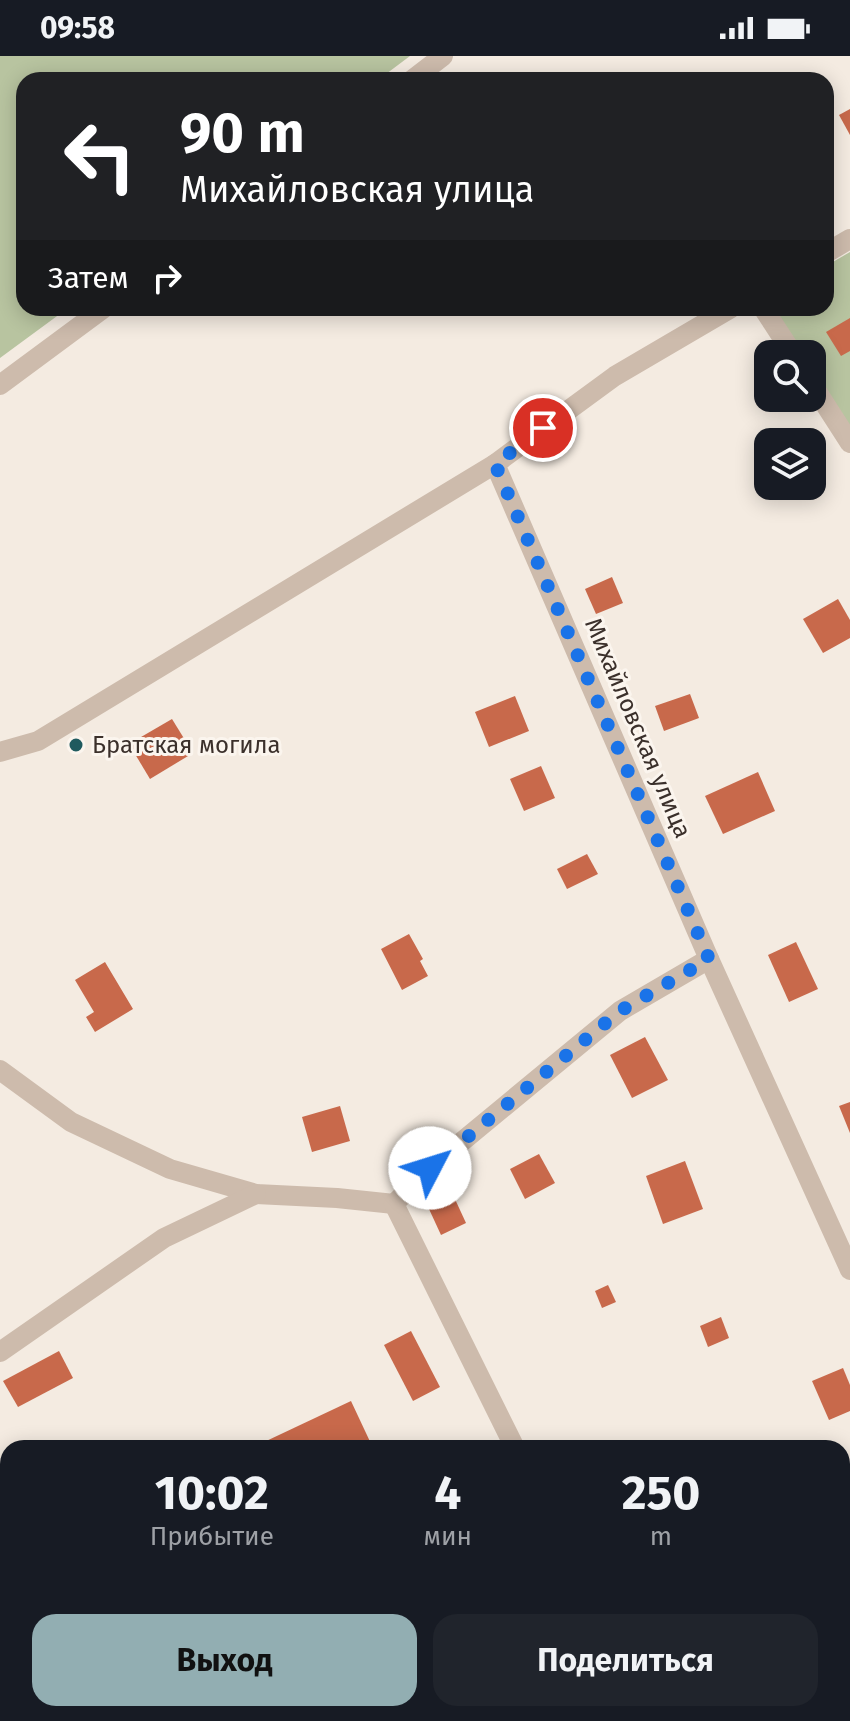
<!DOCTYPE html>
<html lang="ru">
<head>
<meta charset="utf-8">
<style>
	:root { --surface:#171b24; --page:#20242c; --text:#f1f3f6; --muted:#9ea1a6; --accent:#92aeb2 }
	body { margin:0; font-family:"Fira Sans",sans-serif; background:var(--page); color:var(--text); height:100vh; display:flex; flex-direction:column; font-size:30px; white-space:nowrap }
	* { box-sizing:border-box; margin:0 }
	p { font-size:26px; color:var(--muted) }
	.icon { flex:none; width:44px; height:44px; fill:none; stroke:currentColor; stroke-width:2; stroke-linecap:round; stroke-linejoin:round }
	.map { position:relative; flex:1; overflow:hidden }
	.drawer { position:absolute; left:0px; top:1384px; width:850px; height:282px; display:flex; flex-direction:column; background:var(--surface); border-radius:24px 24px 0 0; box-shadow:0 4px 20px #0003 }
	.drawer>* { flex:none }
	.guide { position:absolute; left:16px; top:16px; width:818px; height:244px; border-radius:24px; box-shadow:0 4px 20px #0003; background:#202124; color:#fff; overflow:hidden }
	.fabs { position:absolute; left:754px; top:284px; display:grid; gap:16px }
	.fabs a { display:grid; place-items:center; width:72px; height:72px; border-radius:16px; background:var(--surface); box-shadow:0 4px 20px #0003; font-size:40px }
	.pin { position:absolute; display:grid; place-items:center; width:68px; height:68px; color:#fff; margin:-34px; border:4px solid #fff; border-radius:50%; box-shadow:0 2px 8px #0007 }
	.me { position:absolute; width:88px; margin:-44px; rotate:50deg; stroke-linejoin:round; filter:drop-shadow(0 0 6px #0008) }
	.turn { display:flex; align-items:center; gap:28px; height:168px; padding:0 32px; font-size:36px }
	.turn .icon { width:104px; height:104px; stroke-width:2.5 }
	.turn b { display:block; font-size:56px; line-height:68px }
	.then { display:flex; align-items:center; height:76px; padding:0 32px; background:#0003; gap:16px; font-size:30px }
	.eta { display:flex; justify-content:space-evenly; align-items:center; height:136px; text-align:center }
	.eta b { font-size:48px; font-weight:700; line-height:56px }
	.button { display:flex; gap:16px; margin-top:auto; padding:16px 32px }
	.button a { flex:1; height:92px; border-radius:24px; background:var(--accent); color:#111; font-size:32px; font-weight:700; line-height:92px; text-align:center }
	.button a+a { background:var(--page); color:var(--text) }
	.status { display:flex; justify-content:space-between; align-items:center; height:56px; padding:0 40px; background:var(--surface); direction:ltr }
	.status svg { height:22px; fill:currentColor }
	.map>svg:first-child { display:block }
	.green { fill:#b8c4a0 }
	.building { fill:#c8694b }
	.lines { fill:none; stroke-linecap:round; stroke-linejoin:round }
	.minor { stroke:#cdbbac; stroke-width:20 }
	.route { stroke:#1a73e8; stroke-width:14; stroke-dasharray:0 25.2 }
	.poi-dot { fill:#1f5a5e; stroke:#fbf5ee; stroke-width:3 }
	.labels { text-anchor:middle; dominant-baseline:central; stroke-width:6; stroke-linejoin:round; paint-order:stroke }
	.street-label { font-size:24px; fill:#3b302b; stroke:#fbf5ee }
	.poi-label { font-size:24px; fill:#3b302b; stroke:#fbf5ee; text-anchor:start }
</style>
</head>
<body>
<div class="status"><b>09:58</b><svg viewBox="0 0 49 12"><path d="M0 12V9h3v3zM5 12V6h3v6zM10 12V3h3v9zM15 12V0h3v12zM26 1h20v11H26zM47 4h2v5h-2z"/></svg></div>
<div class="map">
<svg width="850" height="1665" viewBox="0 0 850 1665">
	<rect width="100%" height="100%" fill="#f4ebe1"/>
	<!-- green -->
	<g class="green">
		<path d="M0,0H410L378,24H24V252H68L0,302Z"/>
		<path d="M850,196V370L812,311V298H803L774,252H826V210Z"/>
	</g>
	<!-- building -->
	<g class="building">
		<path d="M850,53V79L839,59Z"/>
		<path d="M850,262V295L841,300L826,276Z"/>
		<path d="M612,521L623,547L596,558L585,533Z"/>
		<path d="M838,543L850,564V582L823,597L803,563Z"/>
		<path d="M690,638L699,662L664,675L655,650Z"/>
		<path d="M515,640L529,675L489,691L475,656Z"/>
		<path d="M172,663L193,697L150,723L129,688Z"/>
		<path d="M541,710L555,742L524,755L510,723Z"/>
		<path d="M758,716L775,755L723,778L705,740Z"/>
		<path d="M587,798L598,818L567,833L557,813Z"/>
		<path d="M409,878L423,903L420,905L428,920L402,934L381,893Z"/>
		<path d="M796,886L818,933L789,946L768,899Z"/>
		<path d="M105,906L133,953L95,976L86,961L94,956L75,924Z"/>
		<path d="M645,981L668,1024L632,1042L610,999Z"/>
		<path d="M850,1046V1077L839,1050Z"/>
		<path d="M340,1050L350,1085L312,1096L302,1061Z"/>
		<path d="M539,1098L555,1127L525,1143L510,1113Z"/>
		<path d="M685,1105L703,1153L663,1168L646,1120Z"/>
		<path d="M448,1128L466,1167L441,1179L423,1140Z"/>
		<path d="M608,1229L616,1246L602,1252L595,1235Z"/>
		<path d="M721,1261L729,1282L708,1291L700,1270Z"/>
		<path d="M411,1275L440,1331L413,1345L384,1289Z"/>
		<path d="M59,1295L73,1322L18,1351L3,1325Z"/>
		<path d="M843,1312L850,1329V1355L829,1364L812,1325Z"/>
		<path d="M351,1345L373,1392H265L262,1387Z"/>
	</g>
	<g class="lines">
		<!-- minor -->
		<g class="minor">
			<path d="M412,24L443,0"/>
			<path d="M826,197L850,183"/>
			<path d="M763,252L793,298"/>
			<path d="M812,328L850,387"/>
			<path d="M0,329L104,252"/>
			<path d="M495,408L709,903L850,1214"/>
			<path d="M0,696L38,685L495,408L615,320L731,252"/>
			<path d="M0,1014L71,1066L170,1113L256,1138L337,1142L394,1148"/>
			<path d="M0,1296L164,1182L256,1138"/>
			<path d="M515,1392L394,1148L430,1112L620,955L709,903"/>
			<path d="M633,1658L636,1665"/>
			<path d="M516,1665L536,1658"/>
		</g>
	</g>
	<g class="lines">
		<!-- route -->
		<path class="route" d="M430,1112L620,955L709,903L495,408L543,372"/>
	</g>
	<!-- markers -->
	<circle class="poi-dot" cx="76" cy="689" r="8"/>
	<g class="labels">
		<!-- street labels -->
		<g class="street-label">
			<text transform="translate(638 672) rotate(67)">Михайловская улица</text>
		</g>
		<!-- poi labels -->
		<g class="poi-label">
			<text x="92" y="689">Братская могила</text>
		</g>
	</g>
</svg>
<div class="fabs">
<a><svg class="icon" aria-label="search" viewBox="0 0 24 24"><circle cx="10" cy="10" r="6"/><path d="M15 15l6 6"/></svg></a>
<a><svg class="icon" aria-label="layers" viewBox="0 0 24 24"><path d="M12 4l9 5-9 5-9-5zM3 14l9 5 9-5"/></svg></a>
</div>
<div class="pin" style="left:543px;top:372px;background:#d93025"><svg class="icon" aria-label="arrive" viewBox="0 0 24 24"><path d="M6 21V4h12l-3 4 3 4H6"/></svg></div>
<svg class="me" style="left:430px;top:1112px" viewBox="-20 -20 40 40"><circle r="19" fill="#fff"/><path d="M0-13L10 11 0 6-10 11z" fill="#1a73e8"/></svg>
<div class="guide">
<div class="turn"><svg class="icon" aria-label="left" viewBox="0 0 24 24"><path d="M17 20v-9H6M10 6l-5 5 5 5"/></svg><div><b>90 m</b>Михайловская улица</div></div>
<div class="then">Затем<svg class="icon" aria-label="right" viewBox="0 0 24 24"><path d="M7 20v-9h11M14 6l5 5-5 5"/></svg></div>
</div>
<section class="drawer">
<div class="eta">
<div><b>10:02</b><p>Прибытие</p></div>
<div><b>4</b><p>мин</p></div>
<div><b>250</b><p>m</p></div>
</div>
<div class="button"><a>Выход</a><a>Поделиться</a></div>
</section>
</div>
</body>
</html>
